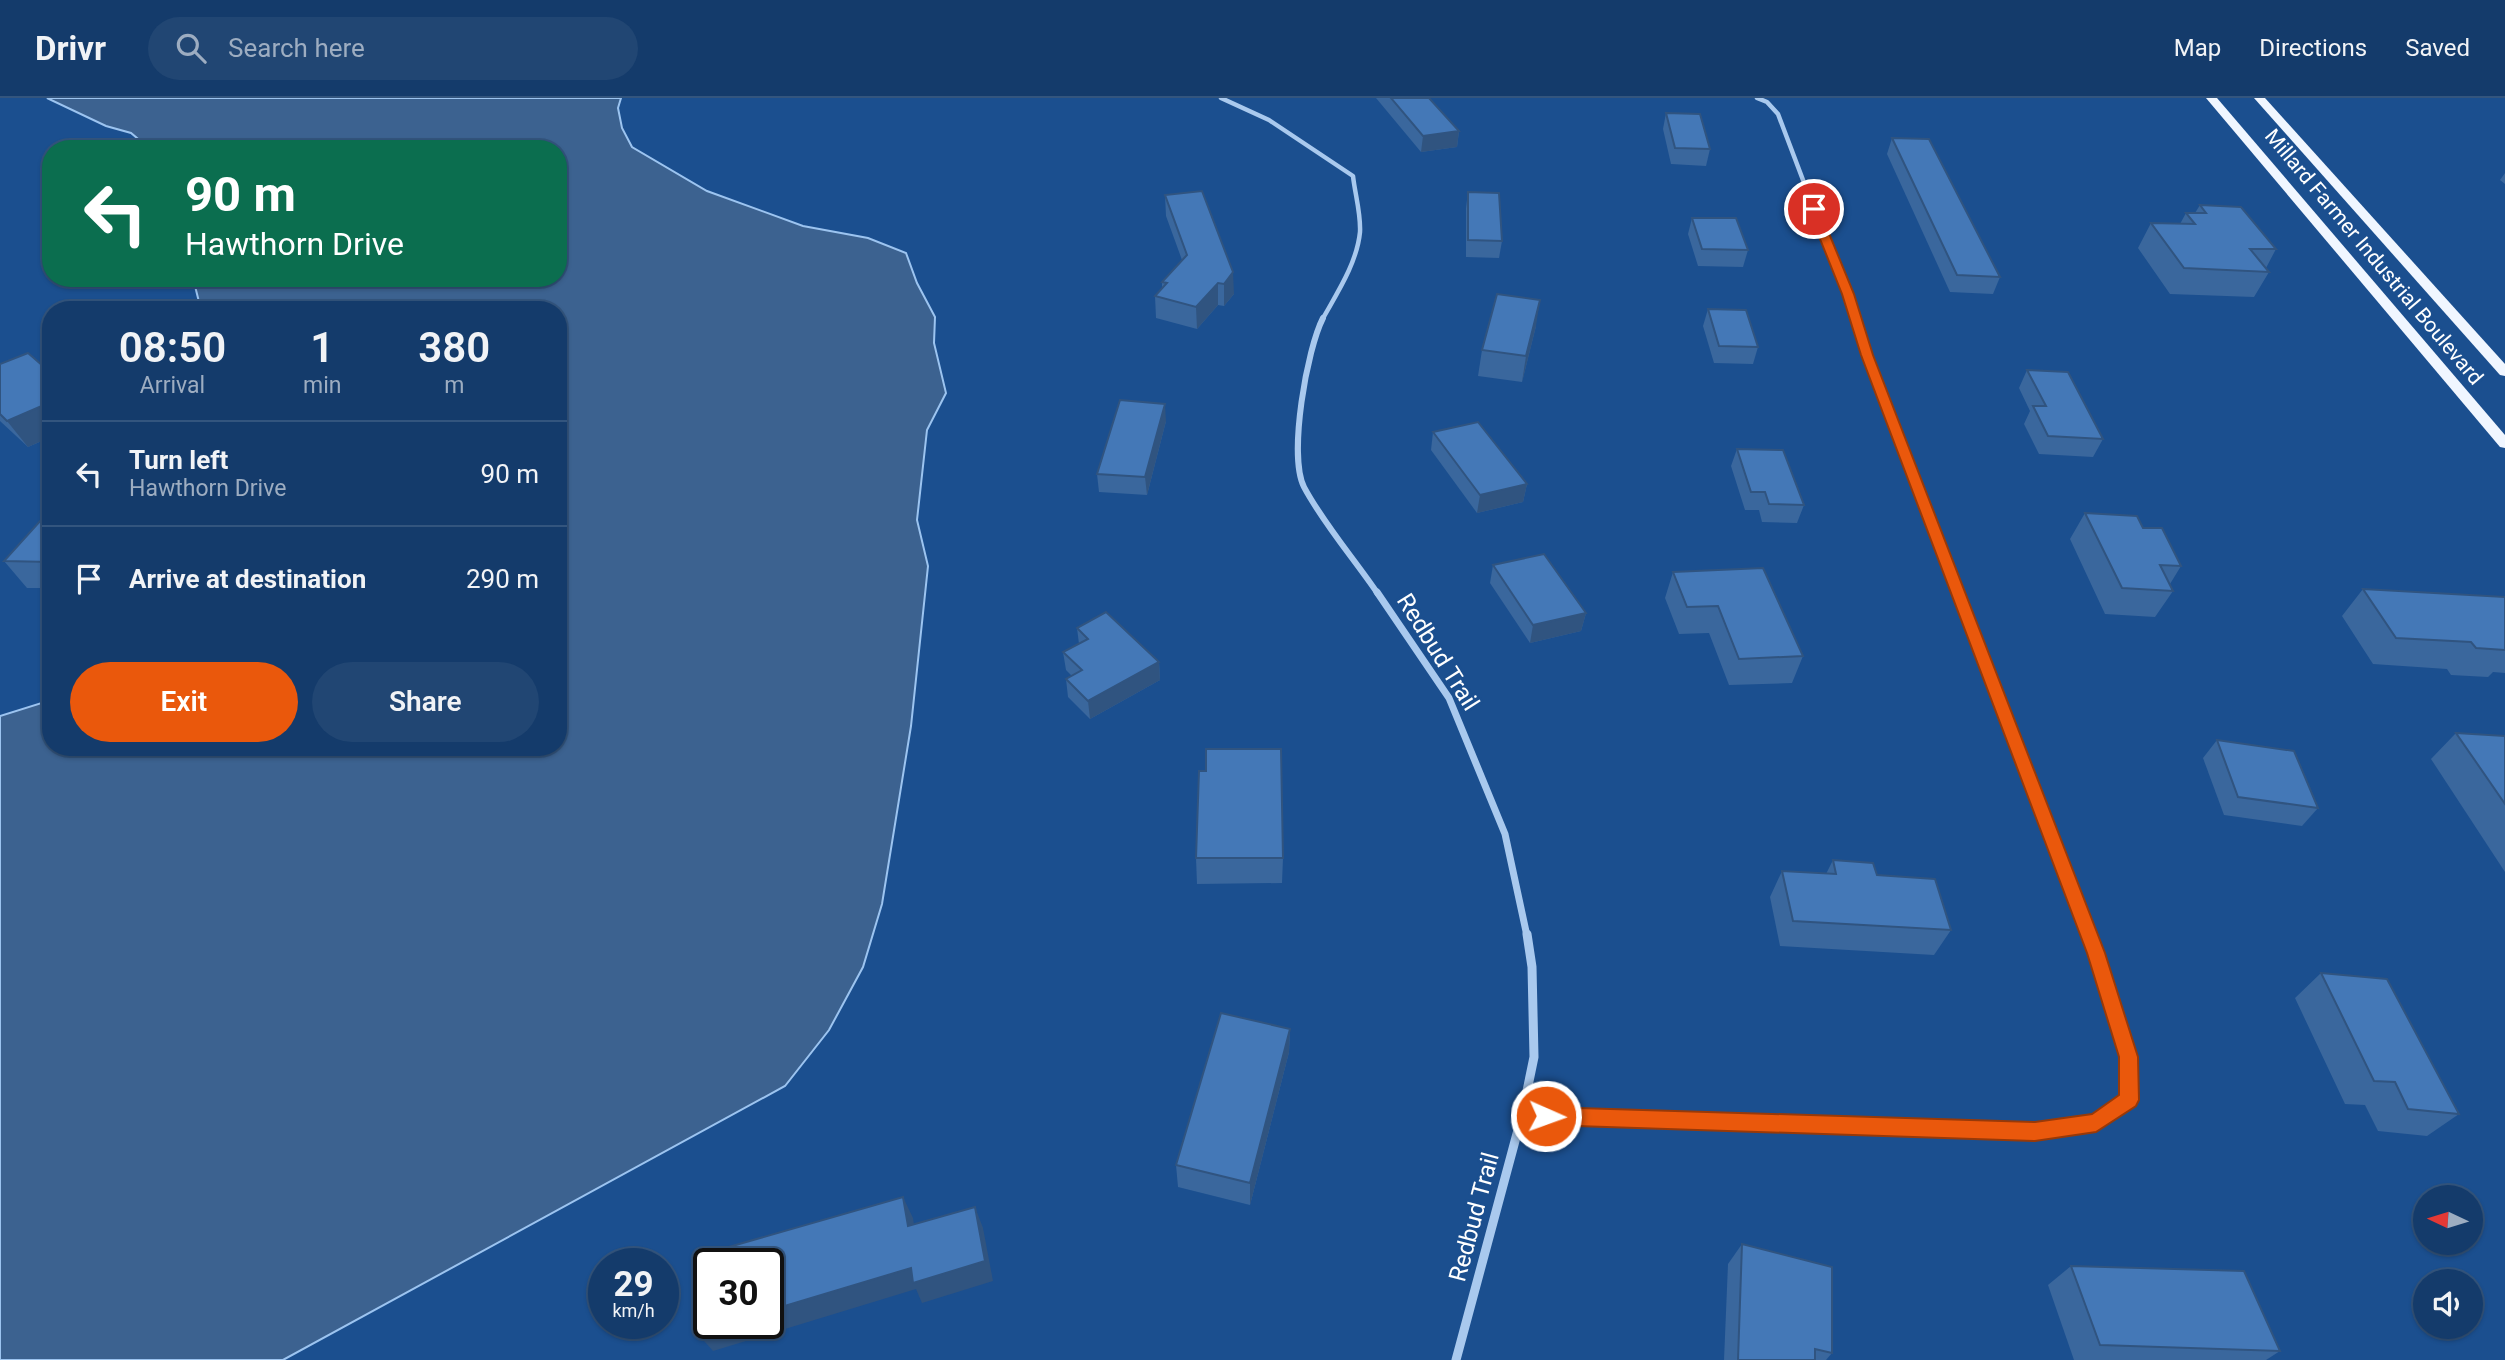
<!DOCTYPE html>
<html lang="en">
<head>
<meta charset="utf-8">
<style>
	:root { --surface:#143b6b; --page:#214673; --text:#f1f3f6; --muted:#9dadc1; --line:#33557e; --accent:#ea580c }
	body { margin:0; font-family:Roboto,sans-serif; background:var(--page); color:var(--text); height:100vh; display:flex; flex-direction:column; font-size:26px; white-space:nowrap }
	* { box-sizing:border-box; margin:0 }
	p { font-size:23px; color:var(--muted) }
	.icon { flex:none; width:38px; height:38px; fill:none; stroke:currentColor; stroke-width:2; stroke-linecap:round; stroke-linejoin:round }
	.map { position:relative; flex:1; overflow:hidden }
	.drawer { position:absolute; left:42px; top:203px; width:525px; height:455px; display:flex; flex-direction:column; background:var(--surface); border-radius:28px; box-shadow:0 2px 5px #0004,0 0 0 2px var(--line) }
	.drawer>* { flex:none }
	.top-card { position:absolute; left:42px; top:42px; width:525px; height:147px; border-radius:28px; box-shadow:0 2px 5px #0004,0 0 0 2px var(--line); background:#0b6e4f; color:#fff; overflow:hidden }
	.needle { width:46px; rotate:274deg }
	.fabs { position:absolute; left:2413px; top:1087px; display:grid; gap:14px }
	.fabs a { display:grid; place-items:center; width:70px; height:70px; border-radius:50%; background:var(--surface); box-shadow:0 2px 5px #0004,0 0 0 2px var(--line); font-size:35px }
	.speed { position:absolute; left:588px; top:1150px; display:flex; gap:14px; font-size:35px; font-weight:700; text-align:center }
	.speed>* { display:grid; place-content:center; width:91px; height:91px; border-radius:50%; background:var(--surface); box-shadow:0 2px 5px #0004,0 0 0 2px var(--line); line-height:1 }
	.speed small { font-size:18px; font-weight:400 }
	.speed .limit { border:4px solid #111; border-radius:10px; background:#fff; color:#111 }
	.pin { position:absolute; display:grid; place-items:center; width:60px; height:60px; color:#fff; margin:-30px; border:4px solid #fff; border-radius:50%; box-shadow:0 2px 7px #0007 }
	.me { position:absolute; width:77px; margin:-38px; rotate:92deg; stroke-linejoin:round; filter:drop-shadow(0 0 5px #0008) }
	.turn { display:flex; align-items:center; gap:24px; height:147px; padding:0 28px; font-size:32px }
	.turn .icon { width:91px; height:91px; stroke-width:2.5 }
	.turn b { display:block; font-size:49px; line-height:60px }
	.eta { display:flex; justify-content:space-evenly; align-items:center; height:119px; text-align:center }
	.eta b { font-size:42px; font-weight:600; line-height:49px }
	.action { display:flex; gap:14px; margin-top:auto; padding:14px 28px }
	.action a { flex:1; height:80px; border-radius:42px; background:var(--accent); color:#fff; font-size:28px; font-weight:600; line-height:80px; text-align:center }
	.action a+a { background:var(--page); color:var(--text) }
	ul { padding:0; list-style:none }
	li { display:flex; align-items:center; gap:21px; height:105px; padding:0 28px; border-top:2px solid var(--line) }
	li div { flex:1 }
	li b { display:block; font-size:26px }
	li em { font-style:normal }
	header { display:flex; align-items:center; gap:42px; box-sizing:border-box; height:98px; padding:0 35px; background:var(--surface); border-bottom:2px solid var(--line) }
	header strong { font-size:33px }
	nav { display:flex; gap:38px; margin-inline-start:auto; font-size:24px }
	.search { width:490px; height:63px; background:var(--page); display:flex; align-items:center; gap:18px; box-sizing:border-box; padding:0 24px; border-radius:38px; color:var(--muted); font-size:26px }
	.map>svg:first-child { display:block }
	.water { fill:#3c6290; stroke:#9cc4f0; stroke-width:2 }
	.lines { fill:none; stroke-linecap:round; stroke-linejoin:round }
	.street-far3 { stroke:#a9c9ee; stroke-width:4.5 }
	.street-far2 { stroke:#a9c9ee; stroke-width:6 }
	.street-far1 { stroke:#a9c9ee; stroke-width:7 }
	.street { stroke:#a9c9ee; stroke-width:9 }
	.primary { fill:#f0f6ff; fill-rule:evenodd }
	.wall { fill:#3a679d }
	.shaded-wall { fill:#305480 }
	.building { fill:#4478b7; stroke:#305480; stroke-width:2 }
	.route { fill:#ea580c; stroke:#983908; stroke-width:2 }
	.labels { text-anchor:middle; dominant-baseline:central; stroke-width:5; stroke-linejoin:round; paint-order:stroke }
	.far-street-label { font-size:21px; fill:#fff; stroke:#1b4f8f }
	.street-label { font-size:24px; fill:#fff; stroke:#1b4f8f }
</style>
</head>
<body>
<header>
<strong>Drivr</strong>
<div class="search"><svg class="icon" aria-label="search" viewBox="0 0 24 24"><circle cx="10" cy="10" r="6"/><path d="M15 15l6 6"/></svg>Search here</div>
<nav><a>Map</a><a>Directions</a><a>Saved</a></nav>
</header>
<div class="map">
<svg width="2505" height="1262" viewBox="0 0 2505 1262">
	<rect width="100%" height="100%" fill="#1b4f8f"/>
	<!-- water -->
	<path class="water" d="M47,0H621L618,10L622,30L632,49L707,93L803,128L868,140L906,155L917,185L935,219L934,245L946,295L927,332L917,422L928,468L911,628L882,806L863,869L829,932L785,988L283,1262H0V618L51,602V649H558V212H201L193,180H558V51H150L131,35L106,28Z"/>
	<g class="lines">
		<!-- street-far3 -->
		<g class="street-far3">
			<path d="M1221,0L1269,22L1353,78C1355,96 1361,116 1360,134C1357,165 1337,195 1322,222"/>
			<path d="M1757,0L1767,4L1778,16L1856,222"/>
		</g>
		<!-- street-far2 -->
		<g class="street-far2">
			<path d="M1323,220C1307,251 1288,357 1304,389C1323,425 1355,462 1378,496"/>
			<path d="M1855,220L1959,496"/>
		</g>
		<!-- street-far1 -->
		<g class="street-far1">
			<path d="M1377,494L1449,600L1505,736L1527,838"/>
			<path d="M1958,494L2089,838"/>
		</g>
		<!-- street -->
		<g class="street">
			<path d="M1522,1017L2035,1034L2096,1025L2129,1002L2128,959L2089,836"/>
			<path d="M1456,1262L1522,1017L1534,959L1532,869L1527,836"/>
		</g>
		<!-- primary -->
		<g class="primary">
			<path d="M2206,0H2217L2505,337V350L2500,349Z"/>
			<path d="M2254,0H2265L2505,266V278L2500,277Z"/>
		</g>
	</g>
	<!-- wall -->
	<g class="wall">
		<path d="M1376,0H1429L1459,33L1457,49L1421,54Z"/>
		<path d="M1666,15L1710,51L1706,68L1671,66L1663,31Z"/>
		<path d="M1892,40L2000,179L1993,196L1950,194L1887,56Z"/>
		<path d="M2505,75V86L2500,82Z"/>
		<path d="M1468,94L1502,143L1499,160L1466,159V110Z"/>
		<path d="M1165,97L1234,196L1224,208L1218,207L1197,231L1156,220L1155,198L1162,190V184L1182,162L1166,118Z"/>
		<path d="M2200,107L2276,151L2266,170L2269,174L2254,199L2170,196L2138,150L2151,125L2180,126L2186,115H2195Z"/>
		<path d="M1692,120L1748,152L1743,169L1698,168L1688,136Z"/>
		<path d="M1708,211L1758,249L1753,266L1714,265L1703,228Z"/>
		<path d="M1536,228L1522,284L1478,278L1482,252Z"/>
		<path d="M0,266L51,275V339L28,349L0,323Z"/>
		<path d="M2027,272L2103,341L2093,359L2039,356L2024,326L2030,313L2019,290Z"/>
		<path d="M1166,323L1147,397L1099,394L1097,376Z"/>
		<path d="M1433,334L1527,386L1523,404L1477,415L1431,352Z"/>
		<path d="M1737,351L1804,407L1797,425L1762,424L1759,412H1745L1731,368Z"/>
		<path d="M51,411V490H27L4,463Z"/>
		<path d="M2085,415L2143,430L2181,468L2170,486L2173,493L2155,519L2105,516L2070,441Z"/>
		<path d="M1493,467L1586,515L1581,533L1530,545L1490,485Z"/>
		<path d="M1673,474L1803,558L1792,585L1729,587L1709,535L1679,536L1665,500Z"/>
		<path d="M2363,491L2505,499V575L2493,574L2488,579L2451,577L2447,571L2373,566L2342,518Z"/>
		<path d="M1077,530L1159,564L1160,582L1090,621L1068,599L1066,581L1072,578L1066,572L1063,554L1079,546Z"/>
		<path d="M2456,635L2505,638V774L2431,661Z"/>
		<path d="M2217,642L2318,710L2302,728L2224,717L2203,660Z"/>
		<path d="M1196,760H1283L1282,785L1197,786Z"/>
		<path d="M1833,762L1877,777L1951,832L1934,857L1780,848L1770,799L1782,773L1826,776Z"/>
		<path d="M2321,875L2459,1016L2427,1038L2378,1033L2365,1007L2345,1006L2295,900Z"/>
		<path d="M1290,931L1289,954L1250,1107L1178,1089L1176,1067Z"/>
		<path d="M1742,1146L1832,1255L1826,1262H1724L1728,1166Z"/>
		<path d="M2071,1168L2280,1253L2266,1262H2074L2048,1187Z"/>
	</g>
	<!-- shaded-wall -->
	<g class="shaded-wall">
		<path d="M1459,33L1457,49L1421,54L1423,38Z"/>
		<path d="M1233,174L1234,196L1224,208V186Z"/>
		<path d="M1218,185V207L1197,231L1196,209Z"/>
		<path d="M1540,202L1536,228L1522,284L1526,258Z"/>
		<path d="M51,304V339L28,349L7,323Z"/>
		<path d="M1165,306L1166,323L1147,397L1145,379Z"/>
		<path d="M1527,386L1523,404L1477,415L1480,397Z"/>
		<path d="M1586,515L1581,533L1530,545L1533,527Z"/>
		<path d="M1159,564L1160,582L1090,621L1088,603Z"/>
		<path d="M1290,931L1289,954L1250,1107V1085Z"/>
		<path d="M903,1099L913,1120L917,1149L908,1128Z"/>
		<path d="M975,1109L983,1130L993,1183L922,1205L916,1191L713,1253L697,1235L729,1225H768V1213Z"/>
	</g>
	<!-- building -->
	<g class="building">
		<path d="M1391,0H1429L1459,33L1423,38Z"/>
		<path d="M1666,15L1700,16L1710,51L1675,50Z"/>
		<path d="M1892,40L1929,41L2000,179L1957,177Z"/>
		<path d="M1202,93L1233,174L1224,186L1218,185L1196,209L1155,198L1167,185L1162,184L1187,157L1165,97Z"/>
		<path d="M1468,94L1499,95L1502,143L1468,142Z"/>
		<path d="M2200,107L2241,109L2276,151H2250L2269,174L2184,170L2151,125L2195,126L2186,115H2206Z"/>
		<path d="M1692,120H1736L1748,152L1702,151Z"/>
		<path d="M1497,196L1540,202L1526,258L1482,252Z"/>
		<path d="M1708,211L1746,212L1758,249L1719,248Z"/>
		<path d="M28,255L51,275V304L7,323L0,316V266Z"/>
		<path d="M2027,272L2068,274L2103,341L2048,338L2033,308H2046Z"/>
		<path d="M1120,302L1165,306L1145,379L1097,376Z"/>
		<path d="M1478,324L1527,386L1480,397L1433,334Z"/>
		<path d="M1737,351L1783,352L1804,407L1769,406L1765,394H1751Z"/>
		<path d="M51,411V464L4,463Z"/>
		<path d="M2085,415L2137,418L2143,430H2162L2181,468L2160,467L2173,493L2122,490Z"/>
		<path d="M1544,456L1586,515L1533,527L1493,467Z"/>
		<path d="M1763,470L1803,558L1739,561L1718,508L1687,509L1673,474Z"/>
		<path d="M2363,491L2505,499V552L2476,550L2471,544L2396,540Z"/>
		<path d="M1106,514L1159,564L1088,603L1066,581L1082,572L1063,554L1088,541L1077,530Z"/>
		<path d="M2456,635L2505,638V706Z"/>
		<path d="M2217,642L2294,653L2318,710L2238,699Z"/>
		<path d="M1206,651H1281L1283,760H1196L1199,673H1206Z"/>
		<path d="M1833,762L1873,765L1877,777L1935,781L1951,832L1793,823L1782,773L1836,776Z"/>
		<path d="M2321,875L2387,881L2459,1016L2408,1011L2395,984L2374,983Z"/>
		<path d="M1221,915L1290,931L1250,1085L1176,1067Z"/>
		<path d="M903,1099L908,1128L975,1109L985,1163L913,1185L911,1170L768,1213V1166H709V1225H729L697,1235L694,1159Z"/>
		<path d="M1742,1146L1832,1169V1255L1815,1251V1262H1738Z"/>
		<path d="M2071,1168L2244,1173L2280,1253L2100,1247Z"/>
	</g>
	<!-- route -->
	<path class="route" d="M1814,107L1819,111L1854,196L1873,257L2105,855L2138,959L2139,1002L2136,1008L2096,1034L2035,1043L1546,1027L1539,1025L1537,1018L1539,1011L1546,1009L2035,1024L2092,1016L2119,997V959L2087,855L1861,257L1842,196L1808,111Z"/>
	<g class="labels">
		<!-- far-street labels -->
		<g class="far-street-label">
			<text transform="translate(2374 159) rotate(50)">Millard Farmer Industrial Boulevard</text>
		</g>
		<!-- street labels -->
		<g class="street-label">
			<text transform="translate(1438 554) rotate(58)">Redbud Trail</text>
			<text transform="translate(1474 1119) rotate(-75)">Redbud Trail</text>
		</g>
	</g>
</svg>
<div class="fabs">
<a><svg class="needle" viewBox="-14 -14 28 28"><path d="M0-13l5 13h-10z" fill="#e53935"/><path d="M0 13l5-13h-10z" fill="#9dadc1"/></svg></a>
<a><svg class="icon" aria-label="sound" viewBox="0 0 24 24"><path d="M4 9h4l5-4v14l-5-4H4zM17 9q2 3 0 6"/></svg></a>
</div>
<div class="speed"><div>29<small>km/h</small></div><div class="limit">30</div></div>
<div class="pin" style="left:1814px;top:111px;background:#d93025"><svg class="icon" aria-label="arrive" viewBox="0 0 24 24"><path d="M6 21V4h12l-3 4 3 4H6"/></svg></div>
<svg class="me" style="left:1546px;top:1018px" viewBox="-20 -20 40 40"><circle r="17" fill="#ea580c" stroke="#fff" stroke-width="3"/><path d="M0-11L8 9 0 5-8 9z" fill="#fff"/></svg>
<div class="top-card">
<div class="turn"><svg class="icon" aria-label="left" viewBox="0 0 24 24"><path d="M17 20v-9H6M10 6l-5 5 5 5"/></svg><div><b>90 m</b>Hawthorn Drive</div></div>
</div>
<section class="drawer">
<div class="eta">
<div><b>08:50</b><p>Arrival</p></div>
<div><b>1</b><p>min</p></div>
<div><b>380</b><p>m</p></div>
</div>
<ul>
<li><svg class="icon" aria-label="left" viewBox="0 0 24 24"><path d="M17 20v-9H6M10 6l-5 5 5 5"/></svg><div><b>Turn left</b><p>Hawthorn Drive</p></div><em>90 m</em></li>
<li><svg class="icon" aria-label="arrive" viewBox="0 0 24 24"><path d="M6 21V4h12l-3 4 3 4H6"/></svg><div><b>Arrive at destination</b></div><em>290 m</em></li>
</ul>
<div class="action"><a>Exit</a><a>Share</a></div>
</section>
</div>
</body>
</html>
